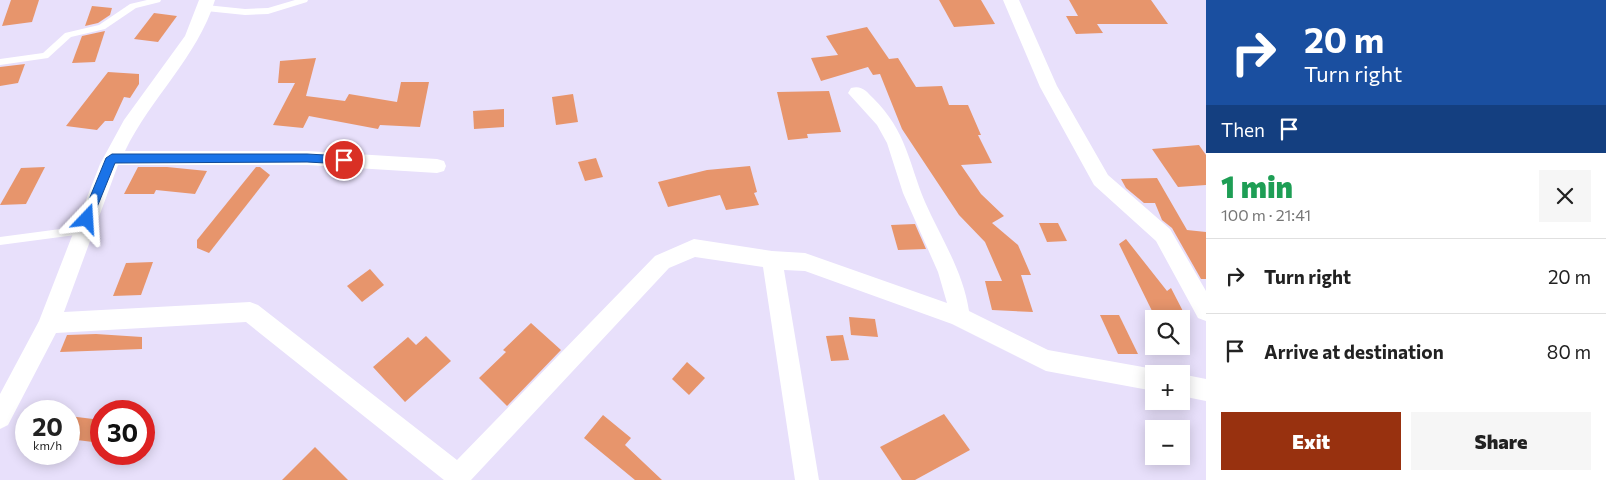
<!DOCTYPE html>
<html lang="en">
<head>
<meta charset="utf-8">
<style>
	:root { --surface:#fff; --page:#f6f6f6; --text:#222; --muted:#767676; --line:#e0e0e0; --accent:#98310f }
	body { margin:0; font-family:Commissioner,sans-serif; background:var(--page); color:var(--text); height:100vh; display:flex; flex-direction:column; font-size:19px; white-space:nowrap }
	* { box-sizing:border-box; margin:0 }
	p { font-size:16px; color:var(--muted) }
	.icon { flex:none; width:28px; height:28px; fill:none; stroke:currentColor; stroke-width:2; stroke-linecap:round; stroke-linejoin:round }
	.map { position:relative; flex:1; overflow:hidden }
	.details { display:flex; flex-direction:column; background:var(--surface); width:400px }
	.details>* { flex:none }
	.hud { background:#1a4fa0; color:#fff; overflow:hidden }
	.controls { position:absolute; left:1145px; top:310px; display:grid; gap:10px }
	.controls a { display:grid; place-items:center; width:45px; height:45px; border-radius:0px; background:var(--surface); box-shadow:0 2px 12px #0003; font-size:25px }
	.speed { position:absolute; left:15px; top:400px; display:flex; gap:10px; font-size:25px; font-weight:700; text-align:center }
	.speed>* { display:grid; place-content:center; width:65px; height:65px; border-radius:50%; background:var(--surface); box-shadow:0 2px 12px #0003; line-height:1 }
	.speed small { font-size:12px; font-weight:400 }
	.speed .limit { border:8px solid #d22; background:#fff; color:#111 }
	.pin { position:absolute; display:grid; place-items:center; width:42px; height:42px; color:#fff; margin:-21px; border:2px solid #fff; border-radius:50%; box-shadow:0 1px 5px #0007 }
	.me { position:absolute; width:55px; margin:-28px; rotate:20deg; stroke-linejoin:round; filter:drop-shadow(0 0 4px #0008) }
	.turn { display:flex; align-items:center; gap:18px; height:105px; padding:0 15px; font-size:22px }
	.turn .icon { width:65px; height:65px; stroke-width:2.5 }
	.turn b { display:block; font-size:35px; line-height:42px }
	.then { display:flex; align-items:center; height:48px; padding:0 15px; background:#0003; gap:10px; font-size:19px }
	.round { display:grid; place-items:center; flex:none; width:52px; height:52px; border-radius:0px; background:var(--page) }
	.summary { display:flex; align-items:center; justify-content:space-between; height:85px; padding:0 15px }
	h1 { font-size:30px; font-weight:800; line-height:38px; color:#1e9e55 }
	.primary-button { display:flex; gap:10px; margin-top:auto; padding:10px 15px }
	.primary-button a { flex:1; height:58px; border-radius:0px; background:var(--accent); color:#fff; font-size:20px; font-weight:800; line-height:58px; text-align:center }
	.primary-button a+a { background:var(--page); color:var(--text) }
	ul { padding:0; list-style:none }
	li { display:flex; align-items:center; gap:15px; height:75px; padding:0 15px; border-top:1px solid var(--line) }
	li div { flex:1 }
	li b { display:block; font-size:19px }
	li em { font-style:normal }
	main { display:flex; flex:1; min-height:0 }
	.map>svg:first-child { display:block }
	.building { fill:#e7956c }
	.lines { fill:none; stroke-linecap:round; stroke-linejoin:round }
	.service { fill:#fff; fill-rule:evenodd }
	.minor { fill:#fff; fill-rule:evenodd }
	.route { fill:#1a73e8; stroke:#114b97 }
</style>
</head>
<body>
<main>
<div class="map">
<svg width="1206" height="480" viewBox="0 0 1206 480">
	<rect width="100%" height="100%" fill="#e8e0fb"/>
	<!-- building -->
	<g class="building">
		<path d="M11,0H39L32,22L2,26Z"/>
		<path d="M939,0H981L995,24L954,27Z"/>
		<path d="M1069,0H1151L1168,24H1097L1103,33L1076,34L1066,16H1078Z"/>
		<path d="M92,6L112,8L110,15L98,23L85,26Z"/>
		<path d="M154,13L177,16L158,42L134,39Z"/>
		<path d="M867,27L889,59L898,58L916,87L942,86L949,105H968L981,135H978L992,163L961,165L981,194L1004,216L992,223L1018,245L1031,275H1021L1033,312L992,310L985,281H1002L985,242L959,215L902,129L880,74L873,75L868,67L821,81L811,58L838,55L826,36Z"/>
		<path d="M105,31L95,62L72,63L82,36Z"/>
		<path d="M316,58L306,96L345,101L349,94L397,102L401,82H429L420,127L380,125L378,129L309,116L303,128L273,125L295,83H278L280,61Z"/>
		<path d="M25,64L18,83L0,86V67Z"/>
		<path d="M108,72L139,74V84L130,98L124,97L113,121H105L97,130L66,126Z"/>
		<path d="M829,91L841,132L807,134L808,138L788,140L777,92Z"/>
		<path d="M573,94L578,122L556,125L552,97Z"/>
		<path d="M504,109V127L474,129L473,111Z"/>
		<path d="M1199,145L1206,155V185L1178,187L1152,149Z"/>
		<path d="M596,158L603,177L585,181L578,162Z"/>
		<path d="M750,166L757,192L754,193L759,205L726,210L720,195L668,207L658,182L707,170Z"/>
		<path d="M45,167L26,204L0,205L21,168Z"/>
		<path d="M138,167H167L207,171L195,194L156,190L154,194H124Z"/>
		<path d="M256,167H260L270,175L209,253L197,248V240Z"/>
		<path d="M1157,178L1187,230L1206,232V279H1201L1172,228L1162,220L1155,203H1144L1126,188L1121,179Z"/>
		<path d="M1039,223H1058L1067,241L1047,242Z"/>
		<path d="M915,224L926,249L898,250L891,225Z"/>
		<path d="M1126,239L1167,291L1171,288L1187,319H1156L1119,244Z"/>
		<path d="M153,262L141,295L113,296L126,263Z"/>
		<path d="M370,269L384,285L362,302L347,286Z"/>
		<path d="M1100,315H1119L1138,354H1118Z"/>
		<path d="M849,317L875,319L878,337L851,335Z"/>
		<path d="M531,323L561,350L507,406L479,378L506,352L503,350Z"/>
		<path d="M96,334L142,337V349L60,352L67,335Z"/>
		<path d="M843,335L849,360L831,361L826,336Z"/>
		<path d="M426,336L451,361L405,402L373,367L408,337L416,345Z"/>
		<path d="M687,362L705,378L689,395L672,379Z"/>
		<path d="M944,414L970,450L915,480H902L880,447Z"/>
		<path d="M603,415L631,438L625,445L662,480H635L584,438Z"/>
		<path d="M69,416L101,420V443L69,439Z"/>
		<path d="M315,447L348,480H282Z"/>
	</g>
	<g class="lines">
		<!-- service -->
		<g class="service">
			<path d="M147,0H161L160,2L136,8L105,29L71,37L48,58L0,65V59L43,53L65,33L99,25L130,4Z"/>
			<path d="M295,0H308L307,2L268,14L245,15L206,11L202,8L206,5L245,9L268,8Z"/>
			<path d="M83,226L87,227L88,230L87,233L83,234L0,245V237Z"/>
		</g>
		<!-- minor -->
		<g class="minor">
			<path d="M199,0H215C197,58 151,97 125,151H307L437,159L444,161L446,166L444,171L437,173L307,165H118L64,312L250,302L258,305L457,460L655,256L694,239L772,251L805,253L947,303L938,272L903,193L887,143L877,125L848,93L851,88C862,85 866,91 873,98C907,132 908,161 925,202C941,238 963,271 969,311L1048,350L1154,369L1163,374H1154V391L1046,371L952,324L805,271L784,270L819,480H795L763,267L695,257L669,268L471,480H444L246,322L56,333L8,425L0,429V394L39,321L100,164L124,120L185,36Z"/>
			<path d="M1003,0H1019L1057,86L1108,175L1170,229L1206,291V321L1198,318L1156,241L1094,185L1040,87Z"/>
			<path d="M1181,374L1206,379V401L1181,396Z"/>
		</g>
	</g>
	<!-- route -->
	<path class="route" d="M112,154H307L344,156L349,160L344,164L307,162L115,163L91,222H83L81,219L106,158Z"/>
</svg>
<div class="controls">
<a><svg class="icon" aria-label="search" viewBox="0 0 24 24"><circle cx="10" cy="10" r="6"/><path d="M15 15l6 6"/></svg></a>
<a>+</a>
<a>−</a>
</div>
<div class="speed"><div>20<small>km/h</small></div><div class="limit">30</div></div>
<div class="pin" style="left:344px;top:160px;background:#d93025"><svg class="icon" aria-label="arrive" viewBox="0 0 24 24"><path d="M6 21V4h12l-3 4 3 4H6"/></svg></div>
<svg class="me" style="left:87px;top:219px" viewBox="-20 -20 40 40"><path d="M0-17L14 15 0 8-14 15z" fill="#1a73e8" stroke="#fff" stroke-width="4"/></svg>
</div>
<section class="details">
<div class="hud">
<div class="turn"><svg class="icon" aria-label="right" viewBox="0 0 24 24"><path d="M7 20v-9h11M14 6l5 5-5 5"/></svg><div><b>20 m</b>Turn right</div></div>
<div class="then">Then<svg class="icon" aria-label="arrive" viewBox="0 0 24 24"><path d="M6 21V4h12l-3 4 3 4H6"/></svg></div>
</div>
<div class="summary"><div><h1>1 min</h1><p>100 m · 21:41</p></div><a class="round"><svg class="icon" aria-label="close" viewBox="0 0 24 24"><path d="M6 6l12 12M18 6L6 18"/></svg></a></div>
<ul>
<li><svg class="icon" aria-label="right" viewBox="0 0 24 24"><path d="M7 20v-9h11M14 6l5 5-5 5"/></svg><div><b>Turn right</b></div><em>20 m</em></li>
<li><svg class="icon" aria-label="arrive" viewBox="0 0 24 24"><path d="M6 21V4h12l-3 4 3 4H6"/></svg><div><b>Arrive at destination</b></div><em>80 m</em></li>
</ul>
<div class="primary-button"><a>Exit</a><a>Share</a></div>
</section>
</main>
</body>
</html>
